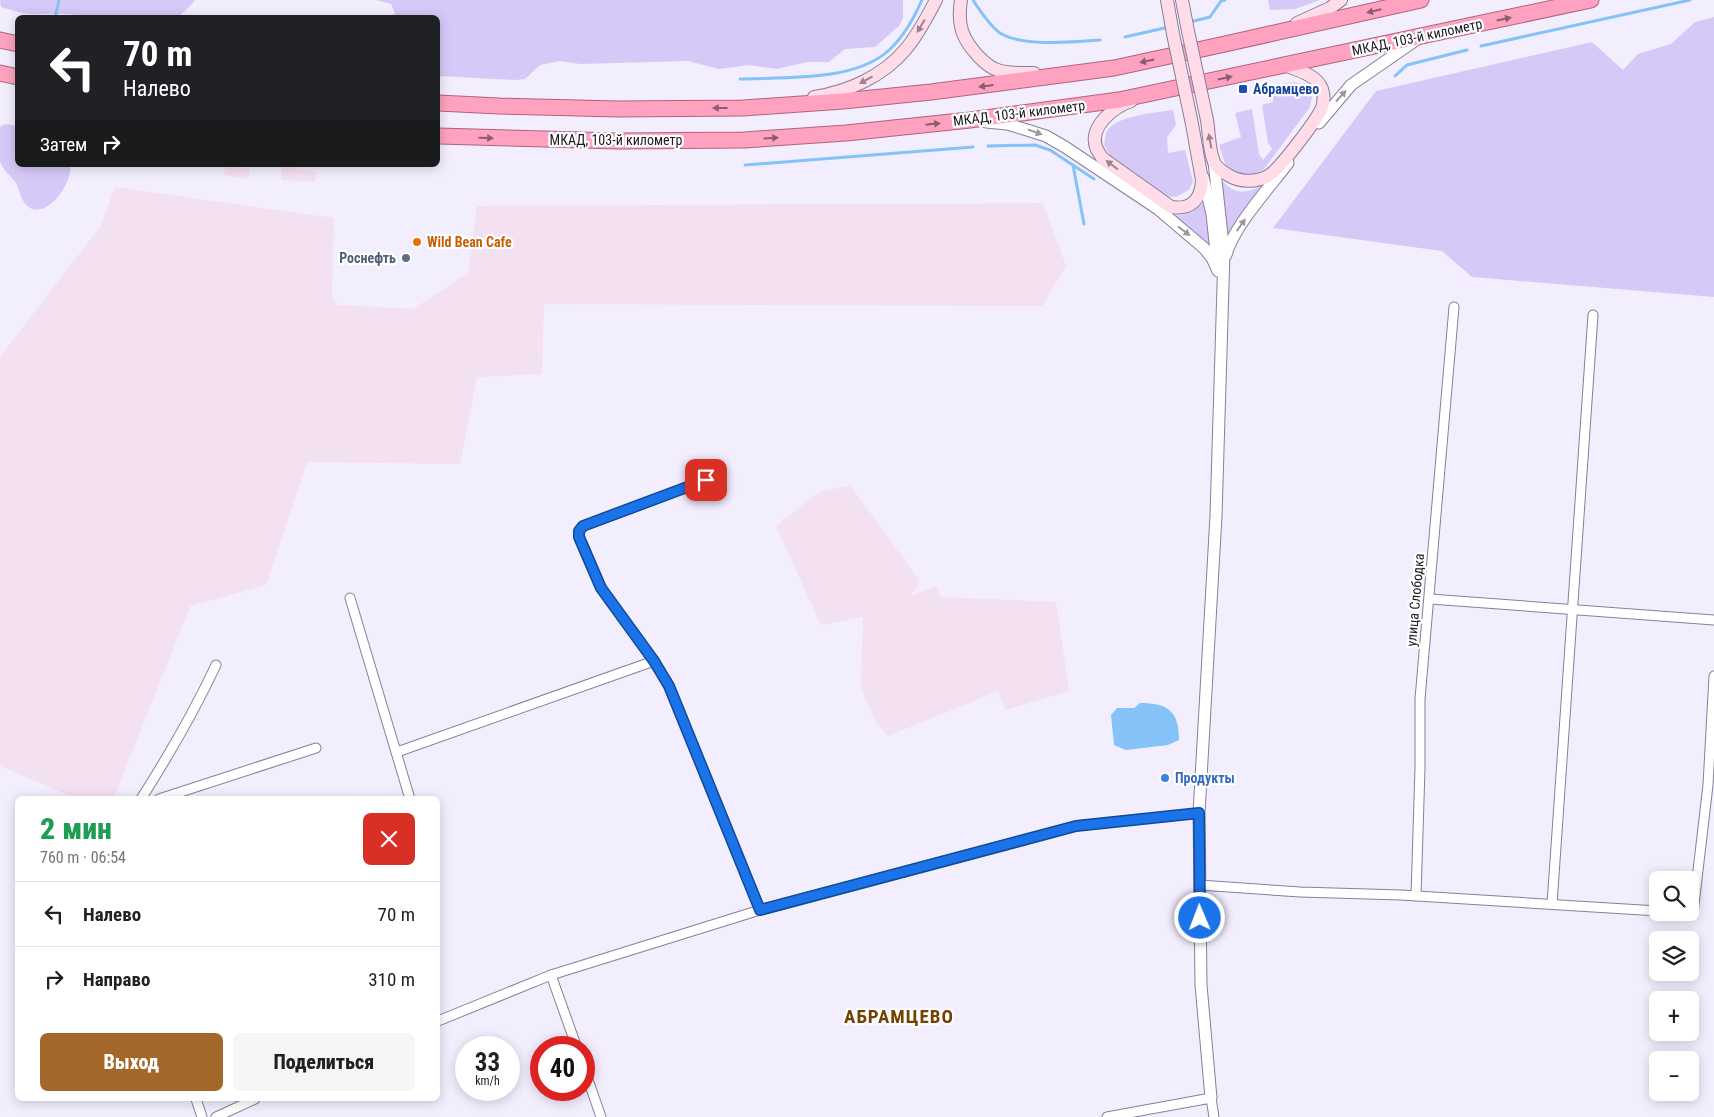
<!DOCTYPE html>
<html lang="ru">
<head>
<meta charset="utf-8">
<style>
	:root { --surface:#fff; --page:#f6f6f6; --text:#202124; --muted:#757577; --line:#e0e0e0; --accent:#a4672a }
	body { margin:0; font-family:"Roboto Condensed",sans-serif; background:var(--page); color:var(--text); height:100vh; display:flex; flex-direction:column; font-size:19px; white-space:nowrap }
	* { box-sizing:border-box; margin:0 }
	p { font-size:16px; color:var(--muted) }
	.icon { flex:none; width:28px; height:28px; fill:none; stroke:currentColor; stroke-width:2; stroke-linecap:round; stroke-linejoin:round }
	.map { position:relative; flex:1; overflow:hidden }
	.details { position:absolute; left:15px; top:796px; width:425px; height:305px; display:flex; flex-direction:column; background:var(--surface); border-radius:8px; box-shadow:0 2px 12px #0003 }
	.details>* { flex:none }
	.guide { position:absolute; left:15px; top:15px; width:425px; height:152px; border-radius:8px; box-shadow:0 2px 12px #0003; background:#202124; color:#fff; overflow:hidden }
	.tools { position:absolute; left:1649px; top:871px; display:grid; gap:10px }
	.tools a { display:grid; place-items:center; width:50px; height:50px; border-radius:8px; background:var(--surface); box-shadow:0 2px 12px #0003; font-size:25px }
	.speed { position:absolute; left:455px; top:1036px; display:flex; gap:10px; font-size:25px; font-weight:700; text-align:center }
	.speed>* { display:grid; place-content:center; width:65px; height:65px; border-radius:50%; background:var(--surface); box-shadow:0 2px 12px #0003; line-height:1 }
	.speed small { font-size:12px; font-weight:400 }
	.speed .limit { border:8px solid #d22; background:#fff; color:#111 }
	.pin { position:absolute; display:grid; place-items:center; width:42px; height:42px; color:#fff; margin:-21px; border-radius:10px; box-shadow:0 2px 8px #0006 }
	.me { position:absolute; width:55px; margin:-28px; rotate:359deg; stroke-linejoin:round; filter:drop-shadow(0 0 4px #0008) }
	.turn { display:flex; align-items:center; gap:18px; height:105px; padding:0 25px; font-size:22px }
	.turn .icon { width:65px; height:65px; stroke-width:2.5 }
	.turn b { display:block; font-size:35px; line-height:42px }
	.then { display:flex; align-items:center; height:48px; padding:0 25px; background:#0003; gap:10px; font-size:19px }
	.round { display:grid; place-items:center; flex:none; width:52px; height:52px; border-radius:8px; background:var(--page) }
	.headline { display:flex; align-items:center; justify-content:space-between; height:85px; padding:0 25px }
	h1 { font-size:30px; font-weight:800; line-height:38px; color:#1e9e55 }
	.cta { display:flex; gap:10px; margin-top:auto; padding:10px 25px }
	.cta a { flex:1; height:58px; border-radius:8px; background:var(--accent); color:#fff; font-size:20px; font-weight:800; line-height:58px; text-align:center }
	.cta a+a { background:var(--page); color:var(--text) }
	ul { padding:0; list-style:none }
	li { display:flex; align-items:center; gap:15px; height:65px; padding:0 25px; border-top:1px solid var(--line) }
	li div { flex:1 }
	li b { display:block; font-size:19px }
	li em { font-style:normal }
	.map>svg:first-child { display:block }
	.industrial { fill:#f3e0f0 }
	.green { fill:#d6c9f8 }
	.water { fill:#85c2f7 }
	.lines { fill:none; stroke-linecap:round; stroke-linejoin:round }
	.stream { stroke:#85c2f7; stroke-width:3 }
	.minor-casing { stroke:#868097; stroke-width:11 }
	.tertiary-casing { stroke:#868097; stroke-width:13 }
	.secondary-casing { stroke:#868097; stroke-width:14 }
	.trunk-casing { stroke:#af637d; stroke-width:17 }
	.minor { stroke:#fff; stroke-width:9 }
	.tertiary { stroke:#fff; stroke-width:11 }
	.secondary { stroke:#ffdce7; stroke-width:12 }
	.trunk { stroke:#fea2bf; stroke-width:15 }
	.secondary-bridge-casing { stroke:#868097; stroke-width:14; stroke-linecap:butt }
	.secondary-bridge { stroke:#ffdce7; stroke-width:12 }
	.oneway { fill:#8c5d70 }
	.oneway2 { fill:#98848e }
	.oneway3 { fill:#98979b }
	.route-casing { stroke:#114b97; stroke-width:12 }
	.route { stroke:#1a73e8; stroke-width:9 }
	.transit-dot { fill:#1a4fb4; stroke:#fff; stroke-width:2 }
	.food-dot { fill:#e8710a; stroke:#fff; stroke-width:2 }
	.service-dot { fill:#5c6f8a; stroke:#fff; stroke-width:2 }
	.shop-dot { fill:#3f7fe0; stroke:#fff; stroke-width:2 }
	.labels { text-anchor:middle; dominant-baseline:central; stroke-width:4.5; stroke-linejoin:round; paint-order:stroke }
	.street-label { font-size:14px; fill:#1b1821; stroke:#fff }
	.transit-label { font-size:14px; font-weight:bold; fill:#164399; stroke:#fff; text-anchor:start }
	.food-label { font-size:14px; font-weight:bold; fill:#c56008; stroke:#fff; text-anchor:start }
	.service-label { font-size:14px; font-weight:bold; fill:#4e5e75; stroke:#fff; text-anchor:end }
	.shop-label { font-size:14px; font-weight:bold; fill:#366cbe; stroke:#fff; text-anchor:start }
	.district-label { font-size:19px; font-weight:bold; letter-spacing:1px; fill:#754100; stroke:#fff }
</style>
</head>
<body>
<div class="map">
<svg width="1714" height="1117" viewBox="0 0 1714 1117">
	<rect width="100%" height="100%" fill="#f2eefe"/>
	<!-- industrial -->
	<g class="industrial">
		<path d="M225,165L250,169L248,179L224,175Z"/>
		<path d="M282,165L297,166V170L316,171L315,182L281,180Z"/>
		<path d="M115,187L334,218L332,299L338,305L413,309L468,273L477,206L1043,203L1066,266L1042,306L544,304L542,374L477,377L460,464L307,462L266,585L190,606L113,799H78L0,766V357L100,227Z"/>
		<path d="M850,485L918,579V585L910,596L936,587L941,597L1056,602L1069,691L1005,710L998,691L888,736L874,719L861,686L863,617L821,625L776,526L818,493Z"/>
	</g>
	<!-- green -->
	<g class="green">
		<path d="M0,0H195L190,6L177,18H88C66,11 53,15 32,14C22,14 11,10 1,7Z"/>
		<path d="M376,0H903V18L899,26L875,47L845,49L829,62H807L777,69L749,65L719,69L688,61L580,64L560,61L540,65L525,79L515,80L438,76V18L392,17L395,13L391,4Z"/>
		<path d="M1268,0H1320L1295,9L1270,10Z"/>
		<path d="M1714,17V297L1472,277L1442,251L1273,228L1376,91L1592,42L1623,70L1638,54L1671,44L1695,22Z"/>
		<path d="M1295,82L1307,86L1312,97L1310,107L1264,169L1252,176L1236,174L1226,167L1219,145L1241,137L1235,113L1252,109L1259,154L1263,160L1272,149L1268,143L1262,105L1273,102L1272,90L1282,84Z"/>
		<path d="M1173,110L1176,125L1167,137L1168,153L1185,150L1193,182L1189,190L1176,197L1163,196L1110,156L1104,145C1105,141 1105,136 1106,133C1114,115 1156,113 1173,110Z"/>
		<path d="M5,124L17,126L18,165H70C73,181 51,215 32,209C22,205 20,192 16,183C11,176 2,170 0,161C0,151 0,137 0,127Z"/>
		<path d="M1221,180C1239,198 1245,192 1267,184L1226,240Z"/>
		<path d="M1205,201L1213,248L1186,224L1173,216C1187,215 1195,212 1205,201Z"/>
	</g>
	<!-- water -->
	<path class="water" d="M1140,703C1168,703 1179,711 1179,740L1168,745L1126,750L1114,745L1111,715L1117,708H1134Z"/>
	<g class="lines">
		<!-- stream -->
		<g class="stream">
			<path d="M973,0C980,11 989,25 1000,33C1022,47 1074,42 1100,40"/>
			<path d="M55,18L59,0"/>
			<path d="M1190,22L1210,17L1221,1L1225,0"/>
			<path d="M1125,37L1169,27"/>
			<path d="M1481,46L1690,0"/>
			<path d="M1395,76L1407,65L1467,50"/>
			<path d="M740,79C784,77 853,82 888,51C903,38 914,18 922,0"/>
			<path d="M988,146L1035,145L1050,150L1094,179"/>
			<path d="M745,165L973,147"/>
			<path d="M1073,165L1084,224"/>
		</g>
		<defs>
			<g id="minor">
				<path d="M706,480L583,526L579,531V537L601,588L654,661L669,686L760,910"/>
				<path d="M350,598L410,799"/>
				<path d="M1430,599L1714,620"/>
				<path d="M397,752L654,661"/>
				<path d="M141,799C169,755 194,712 216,665"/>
				<path d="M159,799L316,748"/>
				<path d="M1199,885L1300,892L1401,895L1658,911"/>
				<path d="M1416,896L1420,768V699L1454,307"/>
				<path d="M1552,904L1593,315"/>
				<path d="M1685,912L1693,913L1708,785L1714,676"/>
				<path d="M551,975L577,1048"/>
				<path d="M438,1021L551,975L760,910L1076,826L1199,813"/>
				<path d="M584,1068L601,1117"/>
				<path d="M196,1099L202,1117"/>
				<path d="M216,1117L255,1099"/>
				<path d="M1107,1117L1211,1098L1214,1117"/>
			</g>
			<g id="tertiary">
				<path d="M986,122L1007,124L1027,130L1046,136L1065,147L1158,209L1204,248L1212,258L1218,271"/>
				<path d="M1319,123L1351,85L1416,40"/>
				<path d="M1203,177L1212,214L1217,262"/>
				<path d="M1226,255C1233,227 1270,187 1288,163"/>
				<path d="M1211,1098L1201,985L1199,813L1216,516L1224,253L1214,162"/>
			</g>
			<g id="secondary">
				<path d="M961,0C957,25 962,39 979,57C983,61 990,67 995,69C1006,74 1022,73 1034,73"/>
				<path d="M1167,0L1173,34"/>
				<path d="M1182,0L1188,31"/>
				<path d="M1297,23L1330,8L1341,0"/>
				<path d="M814,97C848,92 883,76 905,50C918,35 927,17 936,0"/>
				<path d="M1131,101C1114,107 1089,126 1096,147C1097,151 1101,155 1102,158L1171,207C1191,210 1201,200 1202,180L1192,124"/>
				<path d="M1207,120C1209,132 1209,151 1214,162C1216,167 1223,172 1228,175C1239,182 1255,183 1268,176C1279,170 1316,121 1322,108C1324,102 1324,95 1322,89C1317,75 1297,70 1284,65"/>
			</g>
			<g id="trunk">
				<path d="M0,40L18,44"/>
				<path d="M0,73L18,77"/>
				<path d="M438,103L499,106L618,109L743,108L843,101L931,92L1114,68L1216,46L1421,0"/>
				<path d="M438,136L618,141L744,140L846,133L970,120L1119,100L1591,0"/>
			</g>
		</defs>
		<!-- minor casing -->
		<use href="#minor" class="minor-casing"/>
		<!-- tertiary casing -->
		<use href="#tertiary" class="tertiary-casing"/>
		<!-- secondary casing -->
		<use href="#secondary" class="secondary-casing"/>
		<!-- trunk casing -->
		<use href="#trunk" class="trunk-casing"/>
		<!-- minor -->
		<use href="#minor" class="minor"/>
		<!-- tertiary -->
		<use href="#tertiary" class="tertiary"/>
		<!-- secondary -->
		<use href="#secondary" class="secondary"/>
		<!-- trunk -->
		<use href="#trunk" class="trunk"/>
		<defs>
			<g id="secondary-bridge">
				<path d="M1188,31L1207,120"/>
				<path d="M1173,34L1192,124"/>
			</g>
		</defs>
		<!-- secondary-bridge casing -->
		<use href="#secondary-bridge" class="secondary-bridge-casing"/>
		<!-- secondary-bridge -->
		<use href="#secondary-bridge" class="secondary-bridge"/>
	</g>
	<!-- one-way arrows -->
	<defs><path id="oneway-solid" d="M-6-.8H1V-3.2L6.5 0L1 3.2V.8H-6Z" transform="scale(1.25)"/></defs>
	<g class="oneway">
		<use href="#oneway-solid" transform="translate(1374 11) rotate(167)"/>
		<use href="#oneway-solid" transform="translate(1504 19) rotate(-12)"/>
		<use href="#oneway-solid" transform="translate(1147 61) rotate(168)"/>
		<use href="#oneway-solid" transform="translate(1225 78) rotate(-12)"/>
		<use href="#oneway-solid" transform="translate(986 86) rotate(173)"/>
		<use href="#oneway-solid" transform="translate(720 108) rotate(180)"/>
		<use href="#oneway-solid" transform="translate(933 124) rotate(-6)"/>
		<use href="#oneway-solid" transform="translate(486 138) rotate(2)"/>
		<use href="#oneway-solid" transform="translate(771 138) rotate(-4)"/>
	</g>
	<g class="oneway2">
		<use href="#oneway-solid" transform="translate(921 26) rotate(121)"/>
		<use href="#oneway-solid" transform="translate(866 80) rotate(151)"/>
		<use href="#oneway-solid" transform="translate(1210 141) rotate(-100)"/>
		<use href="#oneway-solid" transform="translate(1112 165) rotate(-143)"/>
	</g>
	<g class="oneway3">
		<use href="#oneway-solid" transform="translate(1341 96) rotate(-47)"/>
		<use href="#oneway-solid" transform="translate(1035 132) rotate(19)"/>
		<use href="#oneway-solid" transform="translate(1241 225) rotate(-55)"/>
		<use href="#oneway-solid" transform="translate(1184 231) rotate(37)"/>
	</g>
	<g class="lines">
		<defs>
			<path id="route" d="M706,480L583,526L579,531V537L601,588L654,661L669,686L760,910L1076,826L1199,813L1200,918"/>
		</defs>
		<!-- route casing -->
		<use href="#route" class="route-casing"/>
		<!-- route -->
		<use href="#route" class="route"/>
	</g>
	<!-- markers -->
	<rect class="transit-dot" x="1238" y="84" width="10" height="10" rx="2.5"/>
	<circle class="food-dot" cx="417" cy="242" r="5"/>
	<circle class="service-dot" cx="406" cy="258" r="5"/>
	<circle class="shop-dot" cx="1165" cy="778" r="5"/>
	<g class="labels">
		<!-- street labels -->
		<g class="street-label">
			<text transform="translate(1417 37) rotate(-12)">МКАД, 103-й километр</text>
			<text transform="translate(1019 113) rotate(-7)">МКАД, 103-й километр</text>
			<text x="616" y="140">МКАД, 103-й километр</text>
			<text transform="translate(1415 600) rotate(-85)">улица Слободка</text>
		</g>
		<!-- transit labels -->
		<g class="transit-label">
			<text x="1253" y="89">Абрамцево</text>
		</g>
		<!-- food labels -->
		<g class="food-label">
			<text x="427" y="242">Wild Bean Cafe</text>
		</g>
		<!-- service labels -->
		<g class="service-label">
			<text x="396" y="258">Роснефть</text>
		</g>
		<!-- shop labels -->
		<g class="shop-label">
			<text x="1175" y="778">Продукты</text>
		</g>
		<!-- district labels -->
		<g class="district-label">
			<text x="899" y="1016">АБРАМЦЕВО</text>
		</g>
	</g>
</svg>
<div class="tools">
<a><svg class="icon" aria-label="search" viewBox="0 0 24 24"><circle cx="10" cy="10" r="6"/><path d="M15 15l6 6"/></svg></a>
<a><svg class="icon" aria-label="layers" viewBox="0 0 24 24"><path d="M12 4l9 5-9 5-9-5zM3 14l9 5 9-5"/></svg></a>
<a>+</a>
<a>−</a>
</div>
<div class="speed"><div>33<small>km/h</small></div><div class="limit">40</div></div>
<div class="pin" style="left:706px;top:480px;background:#d93025"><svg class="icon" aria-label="arrive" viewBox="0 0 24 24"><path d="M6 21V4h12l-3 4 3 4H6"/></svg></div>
<svg class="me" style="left:1200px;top:918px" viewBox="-20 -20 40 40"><circle r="17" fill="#1a73e8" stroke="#fff" stroke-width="3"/><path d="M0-11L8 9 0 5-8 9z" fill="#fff"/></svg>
<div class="guide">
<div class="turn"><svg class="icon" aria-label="left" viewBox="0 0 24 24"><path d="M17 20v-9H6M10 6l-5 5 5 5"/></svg><div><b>70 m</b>Налево</div></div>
<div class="then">Затем<svg class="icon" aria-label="right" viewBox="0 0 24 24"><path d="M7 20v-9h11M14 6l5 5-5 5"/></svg></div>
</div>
<section class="details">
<div class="headline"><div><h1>2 мин</h1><p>760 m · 06:54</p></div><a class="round" style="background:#d93025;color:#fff"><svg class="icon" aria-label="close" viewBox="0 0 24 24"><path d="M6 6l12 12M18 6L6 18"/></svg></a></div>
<ul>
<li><svg class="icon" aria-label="left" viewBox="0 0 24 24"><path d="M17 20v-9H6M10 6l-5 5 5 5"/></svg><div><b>Налево</b></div><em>70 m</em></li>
<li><svg class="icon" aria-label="right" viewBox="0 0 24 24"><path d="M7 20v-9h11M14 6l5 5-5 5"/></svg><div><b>Направо</b></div><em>310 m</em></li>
</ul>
<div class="cta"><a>Выход</a><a>Поделиться</a></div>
</section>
</div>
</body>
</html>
